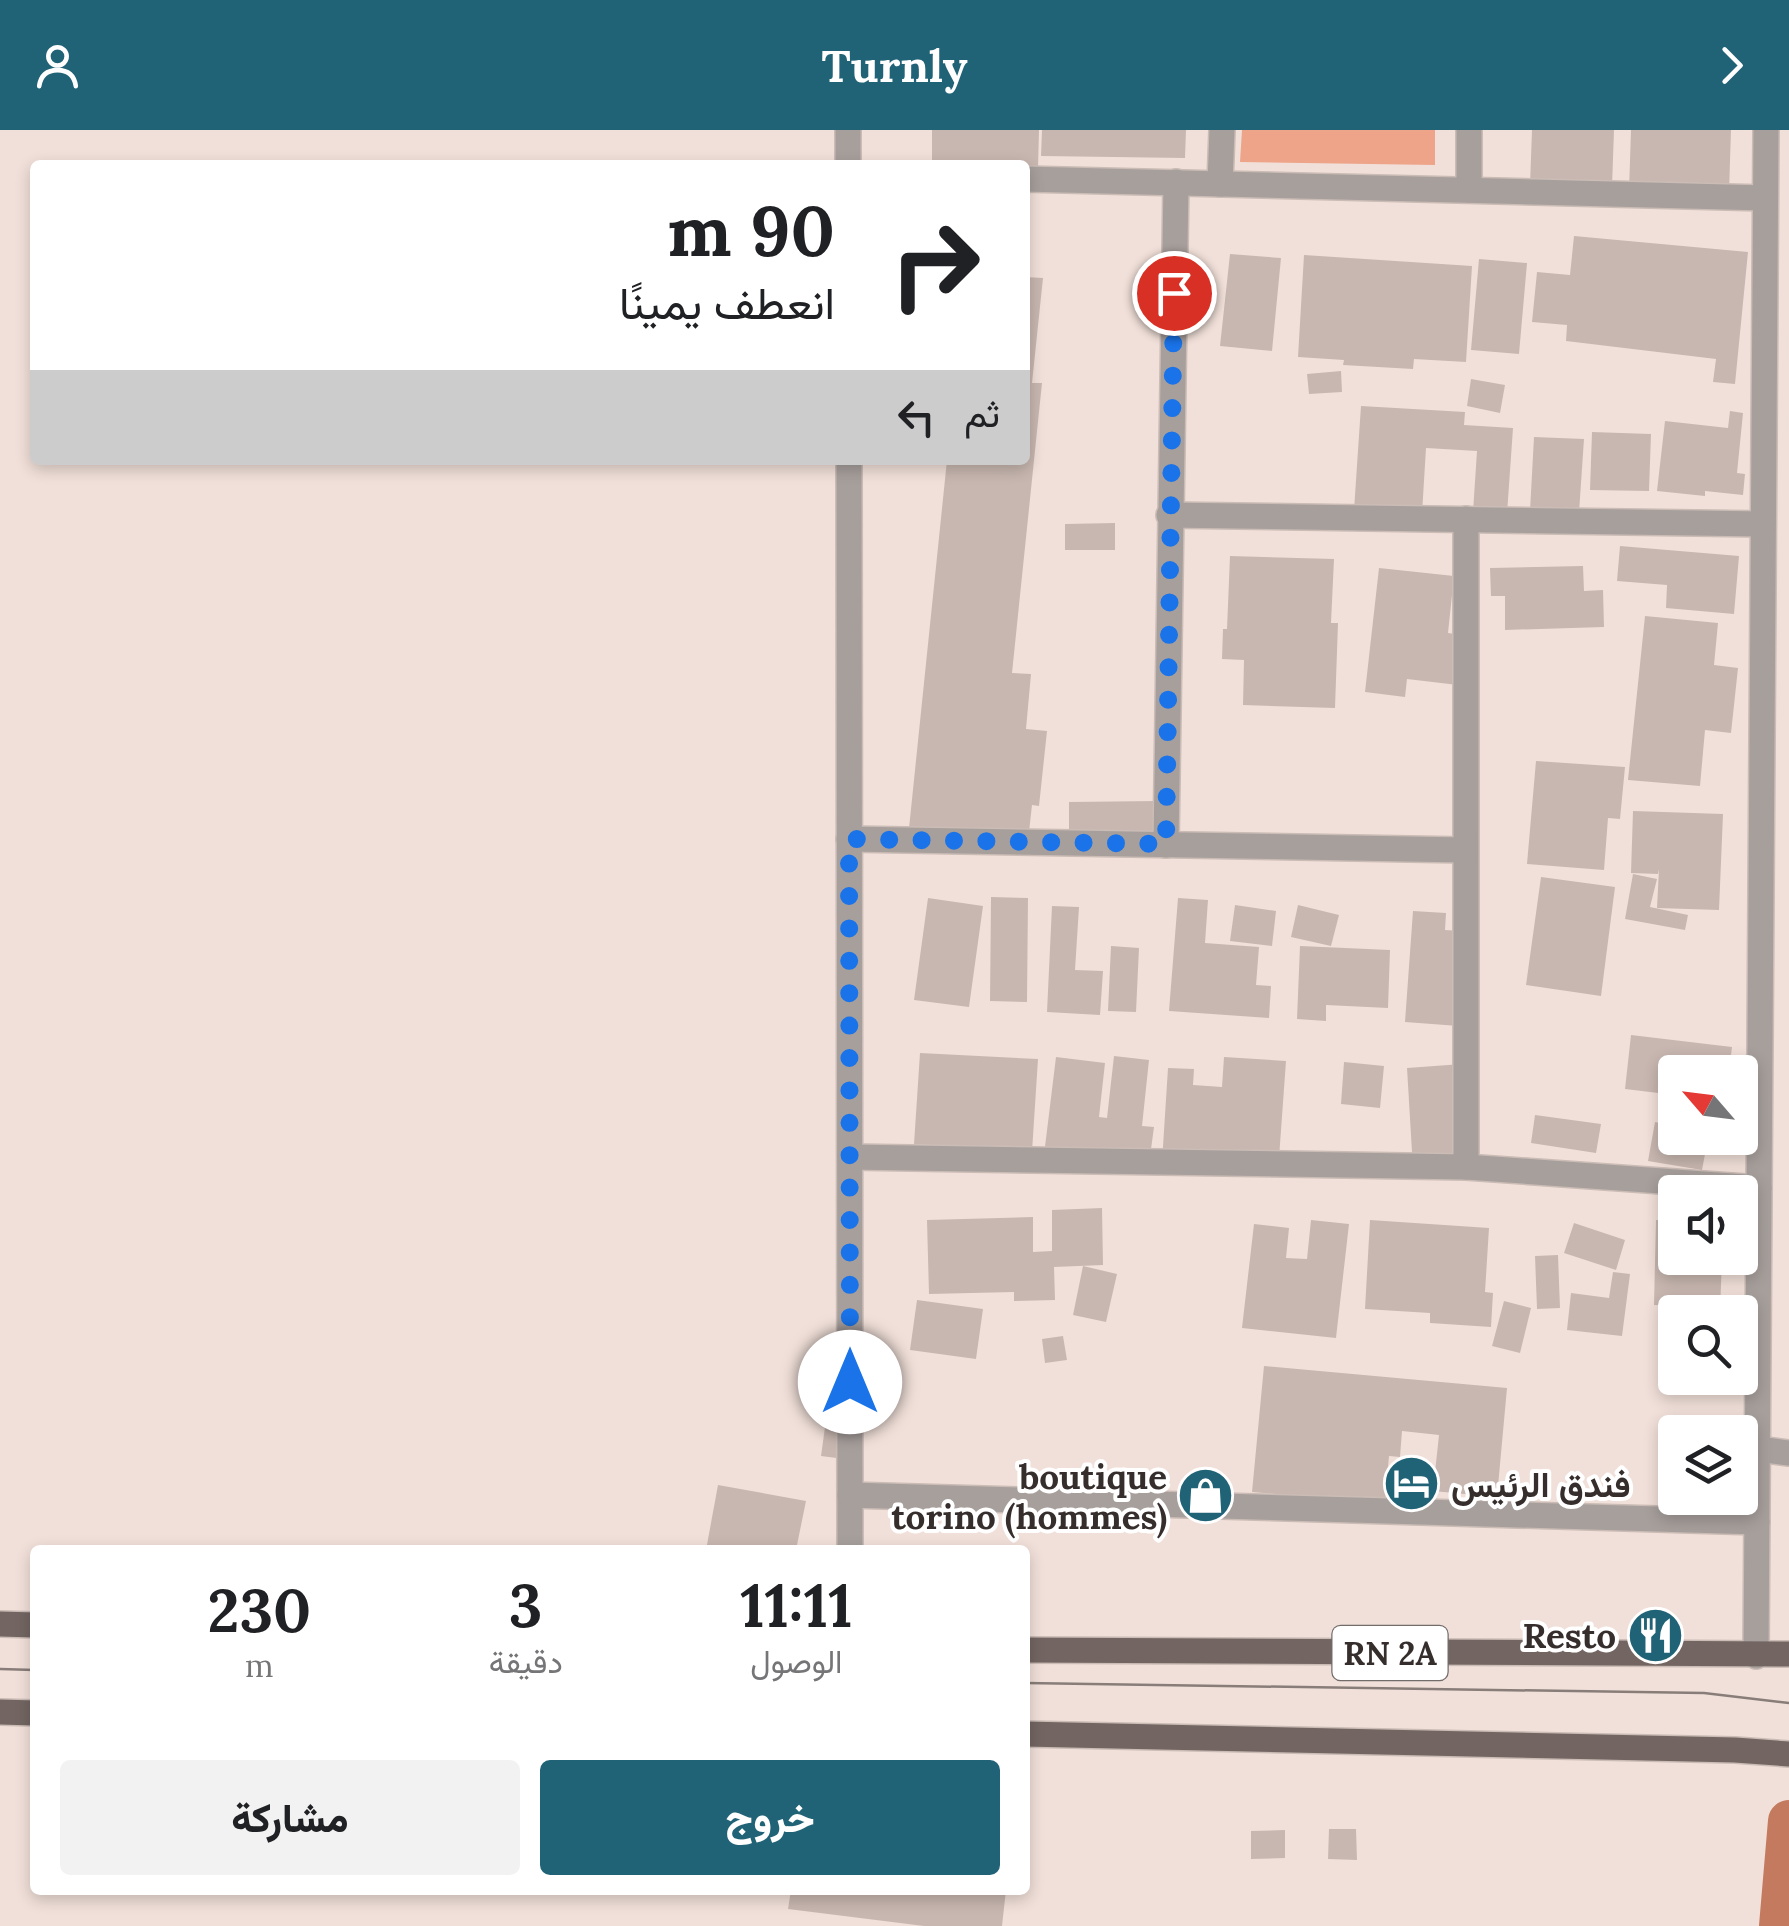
<!DOCTYPE html>
<html lang="ar">
<head>
<meta charset="utf-8">
<style>
	:root { --surface:#fff; --page:#f2f2f2; --text:#202124; --muted:#757577; --accent:#206276 }
	body { margin:0; font-family:Lora,Vazirmatn,serif; background:var(--page); color:var(--text); direction:rtl; height:100vh; display:flex; flex-direction:column; font-size:38px; white-space:nowrap }
	* { box-sizing:border-box; margin:0 }
	p { font-size:32px; color:var(--muted) }
	.icon { flex:none; width:55px; height:55px; fill:none; stroke:currentColor; stroke-width:2; stroke-linecap:round; stroke-linejoin:round }
	.map { position:relative; flex:1; overflow:hidden; direction:ltr }
	.side { position:absolute; left:30px; top:1415px; width:1000px; height:350px; display:flex; flex-direction:column; background:var(--surface); border-radius:10px; box-shadow:0 5px 15px #0003; direction:rtl }
	.side>* { flex:none }
	.guide { position:absolute; left:30px; top:30px; width:1000px; height:305px; border-radius:10px; box-shadow:0 5px 15px #0003; direction:rtl; background:#fff; color:var(--text); overflow:hidden }
	.needle { width:65px; rotate:298deg }
	.buttons { position:absolute; left:1658px; top:925px; display:grid; gap:20px }
	.buttons a { display:grid; place-items:center; width:100px; height:100px; border-radius:10px; background:var(--surface); box-shadow:0 5px 15px #0003; font-size:50px }
	.pin { position:absolute; display:grid; place-items:center; width:85px; height:85px; color:#fff; margin:-42px; border:5px solid #fff; border-radius:50%; box-shadow:0 2px 10px #0007 }
	.me { position:absolute; width:110px; margin:-55px; rotate:0deg; stroke-linejoin:round; filter:drop-shadow(0 0 8px #0008) }
	.turn { display:flex; align-items:center; gap:35px; height:210px; padding:0 30px; font-size:45px }
	.turn .icon { width:130px; height:130px; stroke-width:2.5 }
	.turn b { display:block; font-size:70px; line-height:85px }
	.then { display:flex; align-items:center; height:95px; padding:0 30px; background:#0003; gap:20px; font-size:38px }
	.eta { display:flex; justify-content:space-evenly; align-items:center; height:170px; text-align:center }
	.eta b { font-size:60px; font-weight:800; line-height:70px }
	.primary-button { display:flex; gap:20px; margin-top:auto; padding:20px 30px }
	.primary-button a { flex:1; height:115px; border-radius:10px; background:var(--accent); color:#fff; font-size:40px; font-weight:800; line-height:115px; text-align:center }
	.primary-button a+a { background:var(--page); color:var(--text) }
	header { display:flex; justify-content:space-between; align-items:center; height:130px; padding:0 30px; background:var(--accent); color:#fff; font-size:45px; font-weight:800 }
	.map>svg:first-child { display:block }
	.green { fill:#eda489 }
	.lines { fill:none; stroke-linecap:round; stroke-linejoin:round }
	.canal { stroke:#c47a5e; stroke-width:42 }
	.building { fill:#c8b7b0 }
	.minor-casing { stroke:#cbbcb6; stroke-width:28 }
	.primary-casing { stroke:#cbbcb6; stroke-width:28 }
	.minor { stroke:#a79f9c; stroke-width:25 }
	.primary { stroke:#736662; stroke-width:25 }
	.tram { stroke:#887d78; stroke-width:2.5 }
	.route { stroke:#1a73e8; stroke-width:18; stroke-dasharray:0 32.4 }
	.labels { text-anchor:middle; dominant-baseline:central; stroke-width:8; stroke-linejoin:round; paint-order:stroke }
	.shield { fill:#fff; stroke:#726d6b; stroke-width:2.5 }
	.shield-label { font-size:32px; font-weight:bold; fill:#352e2c }
	.poi-label { font-size:35px; font-weight:bold; fill:#352e2c; stroke:#fff; text-anchor:end }
</style>
</head>
<body>
<header><svg class="icon" aria-label="forward" viewBox="0 0 24 24"><path d="M9 5l7 7-7 7"/></svg>Turnly<svg class="icon" aria-label="person" viewBox="0 0 24 24"><circle cx="12" cy="8" r="4"/><path d="M4 21q1-7 8-7t8 7"/></svg></header>
<div class="map">
<svg width="1789" height="1796" viewBox="0 0 1789 1796">
	<rect width="100%" height="100%" fill="#f1e0d9"/>
	<!-- green -->
	<path class="green" d="M1242,0H1435V35L1240,32Z"/>
	<g class="lines">
		<!-- canal -->
		<path class="canal" d="M1780,1796L1789,1691"/>
	</g>
	<!-- building -->
	<g class="building">
		<path d="M932,0H1039L1038,39H1025V35H932Z"/>
		<path d="M1042,0H1186L1185,28L1041,26Z"/>
		<path d="M1532,0H1614L1612,57L1530,55Z"/>
		<path d="M1631,0H1731L1729,63L1629,61Z"/>
		<path d="M1574,106L1748,122L1735,254L1713,252L1716,229L1566,211L1567,195L1532,192L1537,142L1570,145Z"/>
		<path d="M1230,124L1281,128L1272,221L1220,216Z"/>
		<path d="M1304,125L1472,136L1466,232L1414,229L1413,239L1343,235L1344,230L1298,227Z"/>
		<path d="M1479,129L1527,133L1519,224L1471,220Z"/>
		<path d="M1025,147L1043,148L1032,253H1042L1012,543L1031,544L1026,599L1047,601L1039,676L1032,675L1027,720L908,708L947,330H1025Z"/>
		<path d="M1341,241L1342,262L1309,264L1307,244Z"/>
		<path d="M1471,249L1505,255L1500,283L1467,276Z"/>
		<path d="M1361,276L1465,282L1464,295L1513,298L1507,384L1473,382L1477,321L1426,318L1422,384L1354,380Z"/>
		<path d="M1730,281L1743,283L1737,343L1745,344L1743,365L1705,361V366L1657,361L1665,291L1728,298Z"/>
		<path d="M1592,302L1651,304L1649,361L1590,360Z"/>
		<path d="M1534,307L1584,309L1579,383L1530,381Z"/>
		<path d="M1115,393V420H1065V394Z"/>
		<path d="M1620,416L1739,426L1734,484L1666,478L1667,455L1617,451Z"/>
		<path d="M1230,426L1334,429L1331,493H1338L1335,578L1243,575L1244,530L1222,529L1223,499H1227Z"/>
		<path d="M1583,436L1584,461L1603,460L1604,497L1505,500V466H1491L1490,438Z"/>
		<path d="M1379,438L1454,446L1448,503L1463,505L1458,555L1407,549L1405,567L1365,562Z"/>
		<path d="M1645,486L1718,493L1714,535L1738,538L1731,603L1705,600L1700,656L1628,650Z"/>
		<path d="M1536,631L1625,637L1620,689L1608,688L1604,740L1527,734Z"/>
		<path d="M1157,671V712L1069,713V672Z"/>
		<path d="M1633,681L1723,684L1719,780L1657,778L1659,739L1658,744L1631,743Z"/>
		<path d="M1633,744L1657,749L1650,777L1688,785L1685,800L1625,789Z"/>
		<path d="M1541,747L1615,757L1601,866L1526,855Z"/>
		<path d="M991,767L1028,768L1027,872L990,871Z"/>
		<path d="M928,768L983,776L969,877L914,870Z"/>
		<path d="M1178,768L1208,770L1205,813L1259,817L1256,855L1271,856L1269,888L1169,881Z"/>
		<path d="M1235,775L1276,781L1272,816L1230,811Z"/>
		<path d="M1298,775L1339,785L1331,816L1291,807Z"/>
		<path d="M1052,776L1079,777L1075,840L1103,841L1100,885L1047,882Z"/>
		<path d="M1413,781L1446,783L1445,800L1479,802L1472,897L1405,892Z"/>
		<path d="M1111,816L1139,818L1136,882L1108,881Z"/>
		<path d="M1300,816L1390,820L1388,878L1326,875V891L1297,889Z"/>
		<path d="M1631,905L1732,917L1729,942H1675V965L1625,959Z"/>
		<path d="M920,923L1038,929L1031,1037L965,1017L914,1014Z"/>
		<path d="M1114,926L1149,930L1142,996L1154,997L1149,1034L1043,1033L1056,927L1105,933L1099,987L1107,988Z"/>
		<path d="M1224,927L1286,931L1279,1028L1162,1032L1168,938L1194,939L1193,955L1222,957Z"/>
		<path d="M1344,932L1384,936L1380,978L1341,974Z"/>
		<path d="M1462,934L1469,1035L1413,1039L1407,938Z"/>
		<path d="M1535,985L1601,994L1596,1023L1531,1013Z"/>
		<path d="M1655,992L1675,996V1008H1708L1702,1040L1648,1031Z"/>
		<path d="M1102,1078L1103,1135L1054,1137L1055,1170L1014,1171V1162L929,1164L927,1090L1033,1087V1122L1052,1121V1080Z"/>
		<path d="M1311,1090L1349,1094L1336,1208L1242,1198L1254,1094L1289,1098L1286,1128L1307,1129Z"/>
		<path d="M1370,1090L1489,1098L1485,1162L1493,1163L1491,1197L1430,1193V1183L1365,1179Z"/>
		<path d="M1656,1090L1675,1091V1128H1722L1720,1182H1674V1176L1654,1175Z"/>
		<path d="M1574,1093L1625,1110L1616,1140L1564,1123Z"/>
		<path d="M1558,1125L1560,1178L1537,1179L1535,1126Z"/>
		<path d="M1083,1136L1117,1144L1106,1192L1073,1185Z"/>
		<path d="M1613,1142L1630,1144L1622,1206L1567,1200L1571,1163L1609,1168Z"/>
		<path d="M917,1170L983,1179L976,1229L910,1220Z"/>
		<path d="M1504,1171L1531,1178L1520,1223L1492,1216Z"/>
		<path d="M1063,1206L1067,1230L1045,1233L1042,1209Z"/>
		<path d="M1264,1236L1507,1258L1497,1367L1433,1361L1439,1305L1402,1301L1400,1327L1389,1326L1385,1374L1252,1362Z"/>
		<path d="M825,1297L857,1302L852,1330L821,1326Z"/>
		<path d="M718,1355L806,1371L796,1420H706Z"/>
		<path d="M1329,1699H1356L1357,1730L1328,1729Z"/>
		<path d="M1285,1700V1728L1251,1729V1701Z"/>
		<path d="M791,1760H1006L1002,1796H924L788,1779Z"/>
	</g>
	<g class="lines">
		<defs>
			<g id="minor">
				<path d="M1469,0V60"/>
				<path d="M848,35V0"/>
				<path d="M1025,49L1765,68"/>
				<path d="M1220,54L1222,0"/>
				<path d="M849,330L850,1420"/>
				<path d="M1169,385L1763,394"/>
				<path d="M1466,389V1037"/>
				<path d="M849,709L1465,720"/>
				<path d="M1166,715L1176,52"/>
				<path d="M850,1027L1466,1037L1759,1058"/>
				<path d="M1758,1319L1789,1323"/>
				<path d="M850,1365L1757,1392"/>
				<path d="M1756,1526L1766,0"/>
			</g>
			<g id="primary">
				<path d="M0,1494L35,1495"/>
				<path d="M1025,1520L1789,1524"/>
				<path d="M0,1582L35,1583"/>
				<path d="M1025,1604L1735,1620L1789,1624"/>
			</g>
		</defs>
		<!-- minor casing -->
		<use href="#minor" class="minor-casing"/>
		<!-- primary casing -->
		<use href="#primary" class="primary-casing"/>
		<!-- minor -->
		<use href="#minor" class="minor"/>
		<!-- primary -->
		<use href="#primary" class="primary"/>
		<!-- tram -->
		<g class="tram">
			<path d="M0,1539L35,1540"/>
			<path d="M1025,1553L1704,1563L1789,1573"/>
		</g>
	</g>
	<g class="lines">
		<!-- route -->
		<path class="route" d="M850,1252L849,709L1166,714L1174,163"/>
	</g>
	<!-- icons -->
	<defs>
		<symbol id="hotel-disc" viewBox="-11 -11 22 22"><circle r="9.5" fill="#206276" stroke="#fff"/><path d="M-6-4.5h1.5V1H6V5H4.5V3h-9V5H-6ZM-4 0a1.8 1.8 0 1 1 3.6 0ZM.5 0V-2.5h3Q6-2.5 6 0Z" fill="#fff"/></symbol>
		<symbol id="shop-disc" viewBox="-11 -11 22 22"><circle r="9.5" fill="#206276" stroke="#fff"/><path d="M-5-2.5h2.3a2.7 3.5 0 0 1 5.4 0H5L5.5 6h-11ZM-1.5-2.5h3a1.5 2.3 0 0 0-3 0Z" fill="#fff"/></symbol>
		<symbol id="restaurant-disc" viewBox="-11 -11 22 22"><circle r="9.5" fill="#206276" stroke="#fff"/><path d="M-5-6h1v4h1v-4h1v4h1v-4h1v5L-1.5 .5V6h-2V.5L-5-1ZM5-6V6H3V1.5H1.5Q1.5-4 5-6Z" fill="#fff"/></symbol>
	</defs>
	<g fill-rule="evenodd">
		<use href="#hotel-disc" x="1380" y="1322" width="63" height="63"/>
		<use href="#shop-disc" x="1174" y="1334" width="63" height="63"/>
		<use href="#restaurant-disc" x="1624" y="1474" width="63" height="63"/>
	</g>
	<g class="labels">
		<!-- shield labels -->
		<rect class="shield" x="1332.5" y="1496" width="115" height="54" rx="8"/>
		<g class="shield-label">
			<text x="1390" y="1523">RN 2A</text>
		</g>
		<!-- poi labels -->
		<g class="poi-label">
			<text x="1167" y="1346">boutique<tspan x="1167" dy="40">torino (hommes)</tspan></text>
			<text x="1451" y="1354" text-anchor="start">فندق الرئيس</text>
			<text x="1616" y="1505">Resto</text>
		</g>
	</g>
</svg>
<div class="buttons">
<a><svg class="needle" viewBox="-14 -14 28 28"><path d="M0-13l5 13h-10z" fill="#e53935"/><path d="M0 13l5-13h-10z" fill="#757577"/></svg></a>
<a><svg class="icon" aria-label="sound" viewBox="0 0 24 24"><path d="M4 9h4l5-4v14l-5-4H4zM17 9q2 3 0 6"/></svg></a>
<a><svg class="icon" aria-label="search" viewBox="0 0 24 24"><circle cx="10" cy="10" r="6"/><path d="M15 15l6 6"/></svg></a>
<a><svg class="icon" aria-label="layers" viewBox="0 0 24 24"><path d="M12 4l9 5-9 5-9-5zM3 14l9 5 9-5"/></svg></a>
</div>
<div class="pin" style="left:1174px;top:163px;background:#d93025"><svg class="icon" aria-label="arrive" viewBox="0 0 24 24"><path d="M6 21V4h12l-3 4 3 4H6"/></svg></div>
<svg class="me" style="left:850px;top:1252px" viewBox="-20 -20 40 40"><circle r="19" fill="#fff"/><path d="M0-13L10 11 0 6-10 11z" fill="#1a73e8"/></svg>
<div class="guide">
<div class="turn"><svg class="icon" aria-label="right" viewBox="0 0 24 24"><path d="M7 20v-9h11M14 6l5 5-5 5"/></svg><div><b>90 m</b>انعطف يمينًا</div></div>
<div class="then">ثم<svg class="icon" aria-label="left" viewBox="0 0 24 24"><path d="M17 20v-9H6M10 6l-5 5 5 5"/></svg></div>
</div>
<section class="side">
<div class="eta">
<div><b>11:11</b><p>الوصول</p></div>
<div><b>3</b><p>دقيقة</p></div>
<div><b>230</b><p>m</p></div>
</div>
<div class="primary-button"><a>خروج</a><a>مشاركة</a></div>
</section>
</div>
</body>
</html>
